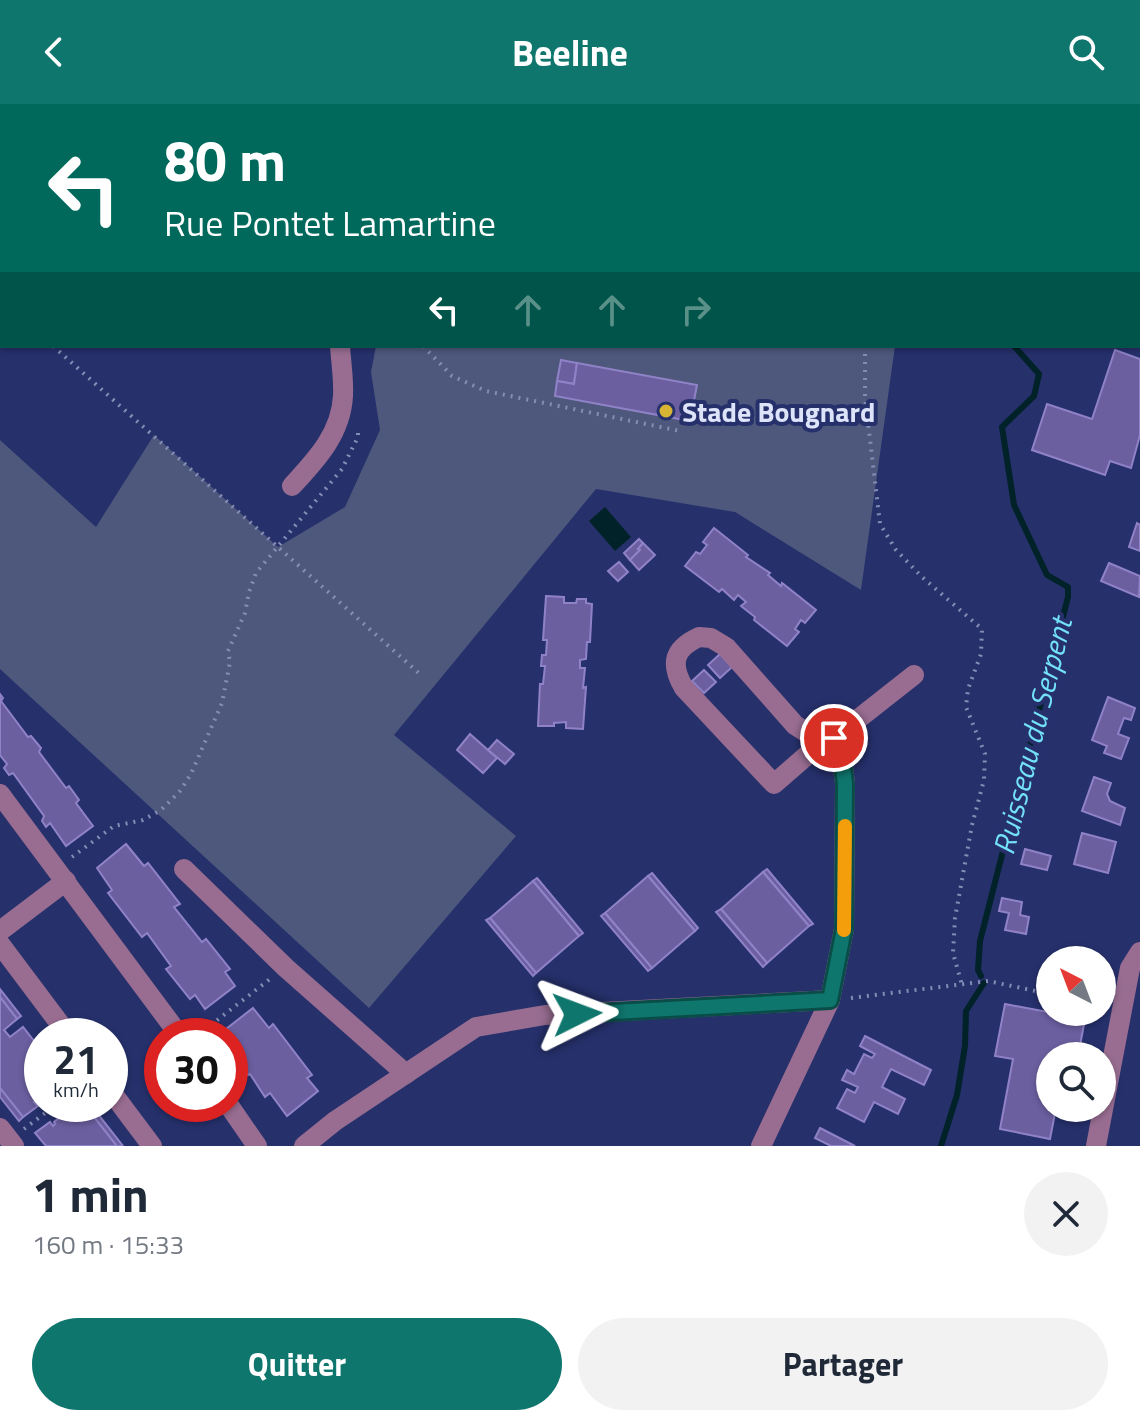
<!DOCTYPE html>
<html lang="fr">
<head>
<meta charset="utf-8">
<style>
	:root { --surface:#fff; --page:#f2f2f3; --text:#1f2937; --muted:#747a83; --accent:#0f766e }
	body { margin:0; font-family:"Titillium Web",sans-serif; background:var(--page); color:var(--text); height:100vh; display:flex; flex-direction:column; font-size:30px; white-space:nowrap }
	* { box-sizing:border-box; margin:0 }
	p { font-size:26px; color:var(--muted) }
	.icon { flex:none; width:44px; height:44px; fill:none; stroke:currentColor; stroke-width:2; stroke-linecap:round; stroke-linejoin:round }
	.map { position:relative; height:1042px; overflow:hidden }
	.panel { display:flex; flex-direction:column; background:var(--surface); flex:1 }
	.panel>* { flex:none }
	.hud { position:absolute; left:0px; top:0px; width:1140px; height:244px; box-shadow:0 2px 6px #0004; background:#00695c; color:#fff; overflow:hidden }
	.needle { width:52px; rotate:318deg }
	.buttons { position:absolute; left:1036px; top:842px; display:grid; gap:16px }
	.buttons a { display:grid; place-items:center; width:80px; height:80px; border-radius:50%; background:var(--surface); box-shadow:0 2px 6px #0004; font-size:40px }
	.speed { position:absolute; left:24px; top:914px; display:flex; gap:16px; font-size:40px; font-weight:700; text-align:center }
	.speed>* { display:grid; place-content:center; width:104px; height:104px; border-radius:50%; background:var(--surface); box-shadow:0 2px 6px #0004; line-height:1 }
	.speed small { font-size:20px; font-weight:400 }
	.speed .limit { border:12px solid #d22; background:#fff; color:#111 }
	.pin { position:absolute; display:grid; place-items:center; width:68px; height:68px; color:#fff; margin:-34px; border:4px solid #fff; border-radius:50%; box-shadow:0 2px 8px #0007 }
	.me { position:absolute; width:88px; margin:-44px; rotate:87deg; stroke-linejoin:round; filter:drop-shadow(0 0 6px #0008) }
	.turn { display:flex; align-items:center; gap:28px; height:168px; padding:0 32px; font-size:36px }
	.turn .icon { width:104px; height:104px; stroke-width:2.5 }
	.turn b { display:block; font-size:56px; line-height:68px }
	.lanes { display:flex; align-items:center; height:76px; padding:0 32px; background:#0003; justify-content:center; gap:40px; direction:ltr }
	.lanes .off { opacity:.35 }
	.round { display:grid; place-items:center; flex:none; width:84px; height:84px; border-radius:42px; background:var(--page) }
	.overview { display:flex; align-items:center; justify-content:space-between; height:136px; padding:0 32px }
	h1 { font-size:48px; font-weight:700; line-height:60px }
	.button { display:flex; gap:16px; margin-top:auto; padding:16px 32px }
	.button a { flex:1; height:92px; border-radius:48px; background:var(--accent); color:#fff; font-size:32px; font-weight:700; line-height:92px; text-align:center }
	.button a+a { background:var(--page); color:var(--text) }
	header { display:flex; justify-content:space-between; align-items:center; height:104px; padding:0 32px; background:var(--accent); color:#fff; font-size:36px; font-weight:700 }
	.map>svg:first-child { display:block }
	.green { fill:#4e587d }
	.water { fill:#002228 }
	.lines { fill:none; stroke-linecap:round; stroke-linejoin:round }
	.stream { stroke:#002228; stroke-width:6 }
	.building { fill:#6c5fa0; stroke:#9082c7; stroke-width:2 }
	.path { stroke:#858db5; stroke-width:4; stroke-dasharray:2 6; stroke-linecap:butt }
	.minor { stroke:#986d91; stroke-width:20 }
	.major { stroke:#f7a1ea; stroke-width:20 }
	.tram { stroke:#858eb5; stroke-width:2 }
	.route-casing { stroke:#0a4d48; stroke-width:20 }
	.route { stroke:#0f766e; stroke-width:14 }
	.slow { stroke:#f59e0b; stroke-width:14 }
	.poi-dot { fill:#d8b434; stroke:#26306b; stroke-width:3 }
	.labels { text-anchor:middle; dominant-baseline:central; stroke-width:8; stroke-linejoin:round; paint-order:stroke }
	.poi-label { font-size:28px; font-weight:bold; fill:#dde4fa; stroke:#26306b; text-anchor:start }
	.water-label { font-size:30px; font-style:italic; fill:#73e1f7; stroke:#26306b }
</style>
</head>
<body>
<header><svg class="icon" aria-label="back" viewBox="0 0 24 24"><path d="M15 5l-7 7 7 7"/></svg>Beeline<svg class="icon" aria-label="search" viewBox="0 0 24 24"><circle cx="10" cy="10" r="6"/><path d="M15 15l6 6"/></svg></header>
<div class="map">
<svg width="1140" height="1042" viewBox="0 0 1140 1042">
	<rect width="100%" height="100%" fill="#26306b"/>
	<!-- green -->
	<path class="green" d="M376,242H895L861,486L735,408L596,385L394,631L516,732L369,904L0,565V336L96,423L154,331L278,443L345,403L380,326L371,268Z"/>
	<!-- water -->
	<path class="water" d="M605,403L631,433L615,447L589,417Z"/>
	<g class="lines">
		<!-- stream -->
		<g class="stream">
			<path d="M973,0L974,2"/>
			<path d="M981,872L978,866L980,837L1068,493V483L1047,471L1014,401L1002,323L1034,292L1039,270L1014,242"/>
			<path d="M941,1042L957,991L965,942L966,907L984,879"/>
		</g>
	</g>
	<!-- building -->
	<g class="building">
		<path d="M1115,246L1140,255V331L1131,364L1110,357L1105,371L1032,346L1047,300L1092,315Z"/>
		<path d="M561,256L577,259L574,280L557,277Z"/>
		<path d="M577,259L697,281L690,317L555,292L557,277L574,280Z"/>
		<path d="M1137,419L1140,421V447L1129,443Z"/>
		<path d="M714,424L748,451L746,453L770,469L768,471L781,482L782,479L816,506L805,519L801,516L795,525L799,528L787,542L754,516L755,513L741,502L746,498L738,491L734,496L722,485L719,488L685,462L696,448L700,450L707,441L703,438Z"/>
		<path d="M639,435L643,439L638,445L640,446L630,456L624,449Z"/>
		<path d="M643,439L655,451L639,466L630,456L640,446L638,445Z"/>
		<path d="M619,458L628,468L618,477L608,467Z"/>
		<path d="M1109,459L1140,472L1139,493L1101,477Z"/>
		<path d="M546,492L564,493V499H576L577,495H586V499L592,500L590,538H587L586,555L580,556V564H585L583,584L586,583L583,625L566,624V618L554,619V622H538L540,580H543L545,562H541L542,551H546L547,536H543Z"/>
		<path d="M720,550L732,563L720,574L708,561Z"/>
		<path d="M704,566L716,578L704,589L692,577Z"/>
		<path d="M0,590L3,594L1,597L28,633L31,632L41,644L39,648L66,684L69,682L79,696L76,699L93,722L66,742L50,719L46,723L42,717L44,712L13,669L9,671L4,664L7,660L0,651Z"/>
		<path d="M1108,593L1135,604L1131,616L1124,614L1118,630L1129,634L1121,655L1104,649L1107,642L1092,636Z"/>
		<path d="M470,630L497,654L483,669L457,646Z"/>
		<path d="M497,636L514,650L505,660L488,646Z"/>
		<path d="M1094,673L1111,679L1107,690L1110,697L1125,704L1120,721L1082,707Z"/>
		<path d="M1082,729L1116,738L1108,769L1074,760Z"/>
		<path d="M126,740L144,762L148,759L180,800L174,803L202,838L206,835L230,865L225,868L235,882L205,905L195,891L190,895L166,865L171,862L147,829L142,833L108,789L112,786L97,764Z"/>
		<path d="M1025,745L1051,752L1047,766L1021,760Z"/>
		<path d="M767,765L813,820L809,822L763,768Z"/>
		<path d="M763,768L809,822L767,859L721,805Z"/>
		<path d="M652,769L698,824L695,827L648,772Z"/>
		<path d="M648,772L695,827L652,864L605,809Z"/>
		<path d="M537,774L583,829L579,832L533,777Z"/>
		<path d="M533,777L579,832L536,869L490,814Z"/>
		<path d="M1002,794L1022,798L1020,811L1029,813L1026,830L1005,826L1009,809L999,807Z"/>
		<path d="M721,805L767,859L763,863L716,808Z"/>
		<path d="M605,809L652,864L648,867L601,812Z"/>
		<path d="M490,814L536,869L533,872L486,816Z"/>
		<path d="M0,885L21,912L17,915L0,893Z"/>
		<path d="M0,893L17,915L4,926L10,933L23,923L42,947V996L34,998L38,1002L23,1013L0,984Z"/>
		<path d="M1005,900L1085,915L1078,952L1066,950V952H1050V1004H1056L1050,1035L1000,1025L1013,955L995,952Z"/>
		<path d="M253,904L269,924L273,920L312,971L307,974L318,987L287,1012L270,989L265,993L250,970L248,971L234,952L239,948L230,937V932H226L222,928Z"/>
		<path d="M865,932L931,966L924,981L891,965L882,983L905,995L898,1010L874,998L864,1018L837,1004L847,985L855,989L858,983L842,976L847,966L854,970L864,950L872,954L875,950L860,942Z"/>
		<path d="M0,984L23,1013L19,1017L0,993Z"/>
		<path d="M72,1000H84L117,1042H46L35,1029L50,1018L53,1022L55,1020L54,1018L64,1010L68,1009L65,1005Z"/>
		<path d="M84,1000H90L123,1042H117Z"/>
		<path d="M820,1024L855,1042H831L815,1034Z"/>
	</g>
	<g class="lines">
		<!-- path -->
		<g class="path">
			<path d="M691,0L700,2"/>
			<path d="M189,2L190,0"/>
			<path d="M944,2L953,0"/>
			<path d="M0,227L2,225"/>
			<path d="M53,242L421,571"/>
			<path d="M423,242L452,272L486,287L680,327"/>
			<path d="M865,242V293L880,420L896,446L922,473L982,525L981,550L968,585L966,603L985,650L984,676L972,721L955,814L953,849L962,881"/>
			<path d="M72,753L114,722L143,716L161,706L180,687L191,670L222,599L230,558L228,547L245,509L249,488L256,469L342,365L358,333V324"/>
			<path d="M851,894L988,877L1050,890"/>
			<path d="M198,931L270,875"/>
			<path d="M24,1025L57,1000"/>
		</g>
		<!-- minor -->
		<g class="minor">
			<path d="M371,2V0"/>
			<path d="M0,196L2,198"/>
			<path d="M292,382C316,356 341,330 343,292C344,276 341,258 340,242"/>
			<path d="M699,533L711,534L726,543L795,621L809,630L834,634L813,646L774,680L684,584C670,560 673,545 699,533Z"/>
			<path d="M0,690L180,932"/>
			<path d="M184,765L286,864L406,970"/>
			<path d="M0,827L66,777"/>
			<path d="M0,840L69,932"/>
			<path d="M110,986L152,1042"/>
			<path d="M228,1000L257,1042"/>
			<path d="M0,1024L14,1042"/>
			<path d="M304,1042L335,1017L476,923L545,911L830,896"/>
			<path d="M761,1042L830,896L844,825L845,680L843,663L834,634L914,571"/>
			<path d="M1096,1042L1130,864L1140,848"/>
		</g>
		<!-- major -->
		<g class="major">
			<path d="M132,2L134,0"/>
			<path d="M0,160L2,158"/>
		</g>
		<!-- tram -->
		<g class="tram">
			<path d="M176,2L178,0"/>
			<path d="M0,199L2,197"/>
		</g>
	</g>
	<g class="lines">
		<defs>
			<path id="route" d="M577,910L830,896L844,825L845,680L843,663L834,634"/>
		</defs>
		<!-- route casing -->
		<use href="#route" class="route-casing"/>
		<!-- route -->
		<use href="#route" class="route"/>
		<!-- slow -->
		<path class="slow" d="M844,826L845,722"/>
	</g>
	<!-- markers -->
	<circle class="poi-dot" cx="666" cy="307" r="8"/>
	<g class="labels">
		<!-- poi labels -->
		<g class="poi-label">
			<text x="682" y="307">Stade Bougnard</text>
		</g>
		<!-- water labels -->
		<g class="water-label">
			<text transform="translate(1032 632) rotate(-76)">Ruisseau du Serpent</text>
		</g>
	</g>
</svg>
<div class="buttons">
<a><svg class="needle" viewBox="-14 -14 28 28"><path d="M0-13l5 13h-10z" fill="#e53935"/><path d="M0 13l5-13h-10z" fill="#747a83"/></svg></a>
<a><svg class="icon" aria-label="search" viewBox="0 0 24 24"><circle cx="10" cy="10" r="6"/><path d="M15 15l6 6"/></svg></a>
</div>
<div class="speed"><div>21<small>km/h</small></div><div class="limit">30</div></div>
<div class="pin" style="left:834px;top:634px;background:#d93025"><svg class="icon" aria-label="arrive" viewBox="0 0 24 24"><path d="M6 21V4h12l-3 4 3 4H6"/></svg></div>
<svg class="me" style="left:577px;top:910px" viewBox="-20 -20 40 40"><path d="M0-17L14 15 0 8-14 15z" fill="#0f766e" stroke="#fff" stroke-width="4"/></svg>
<div class="hud">
<div class="turn"><svg class="icon" aria-label="left" viewBox="0 0 24 24"><path d="M17 20v-9H6M10 6l-5 5 5 5"/></svg><div><b>80 m</b>Rue Pontet Lamartine</div></div>
<div class="lanes"><svg class="icon" aria-label="left" viewBox="0 0 24 24"><path d="M17 20v-9H6M10 6l-5 5 5 5"/></svg><svg class="icon off" aria-label="ahead" viewBox="0 0 24 24"><path d="M12 20V5M6 11l6-6 6 6"/></svg><svg class="icon off" aria-label="ahead" viewBox="0 0 24 24"><path d="M12 20V5M6 11l6-6 6 6"/></svg><svg class="icon off" aria-label="right" viewBox="0 0 24 24"><path d="M7 20v-9h11M14 6l5 5-5 5"/></svg></div>
</div>
</div>
<section class="panel">
<div class="overview"><div><h1>1 min</h1><p>160 m · 15:33</p></div><a class="round"><svg class="icon" aria-label="close" viewBox="0 0 24 24"><path d="M6 6l12 12M18 6L6 18"/></svg></a></div>
<div class="button"><a>Quitter</a><a>Partager</a></div>
</section>
</body>
</html>
